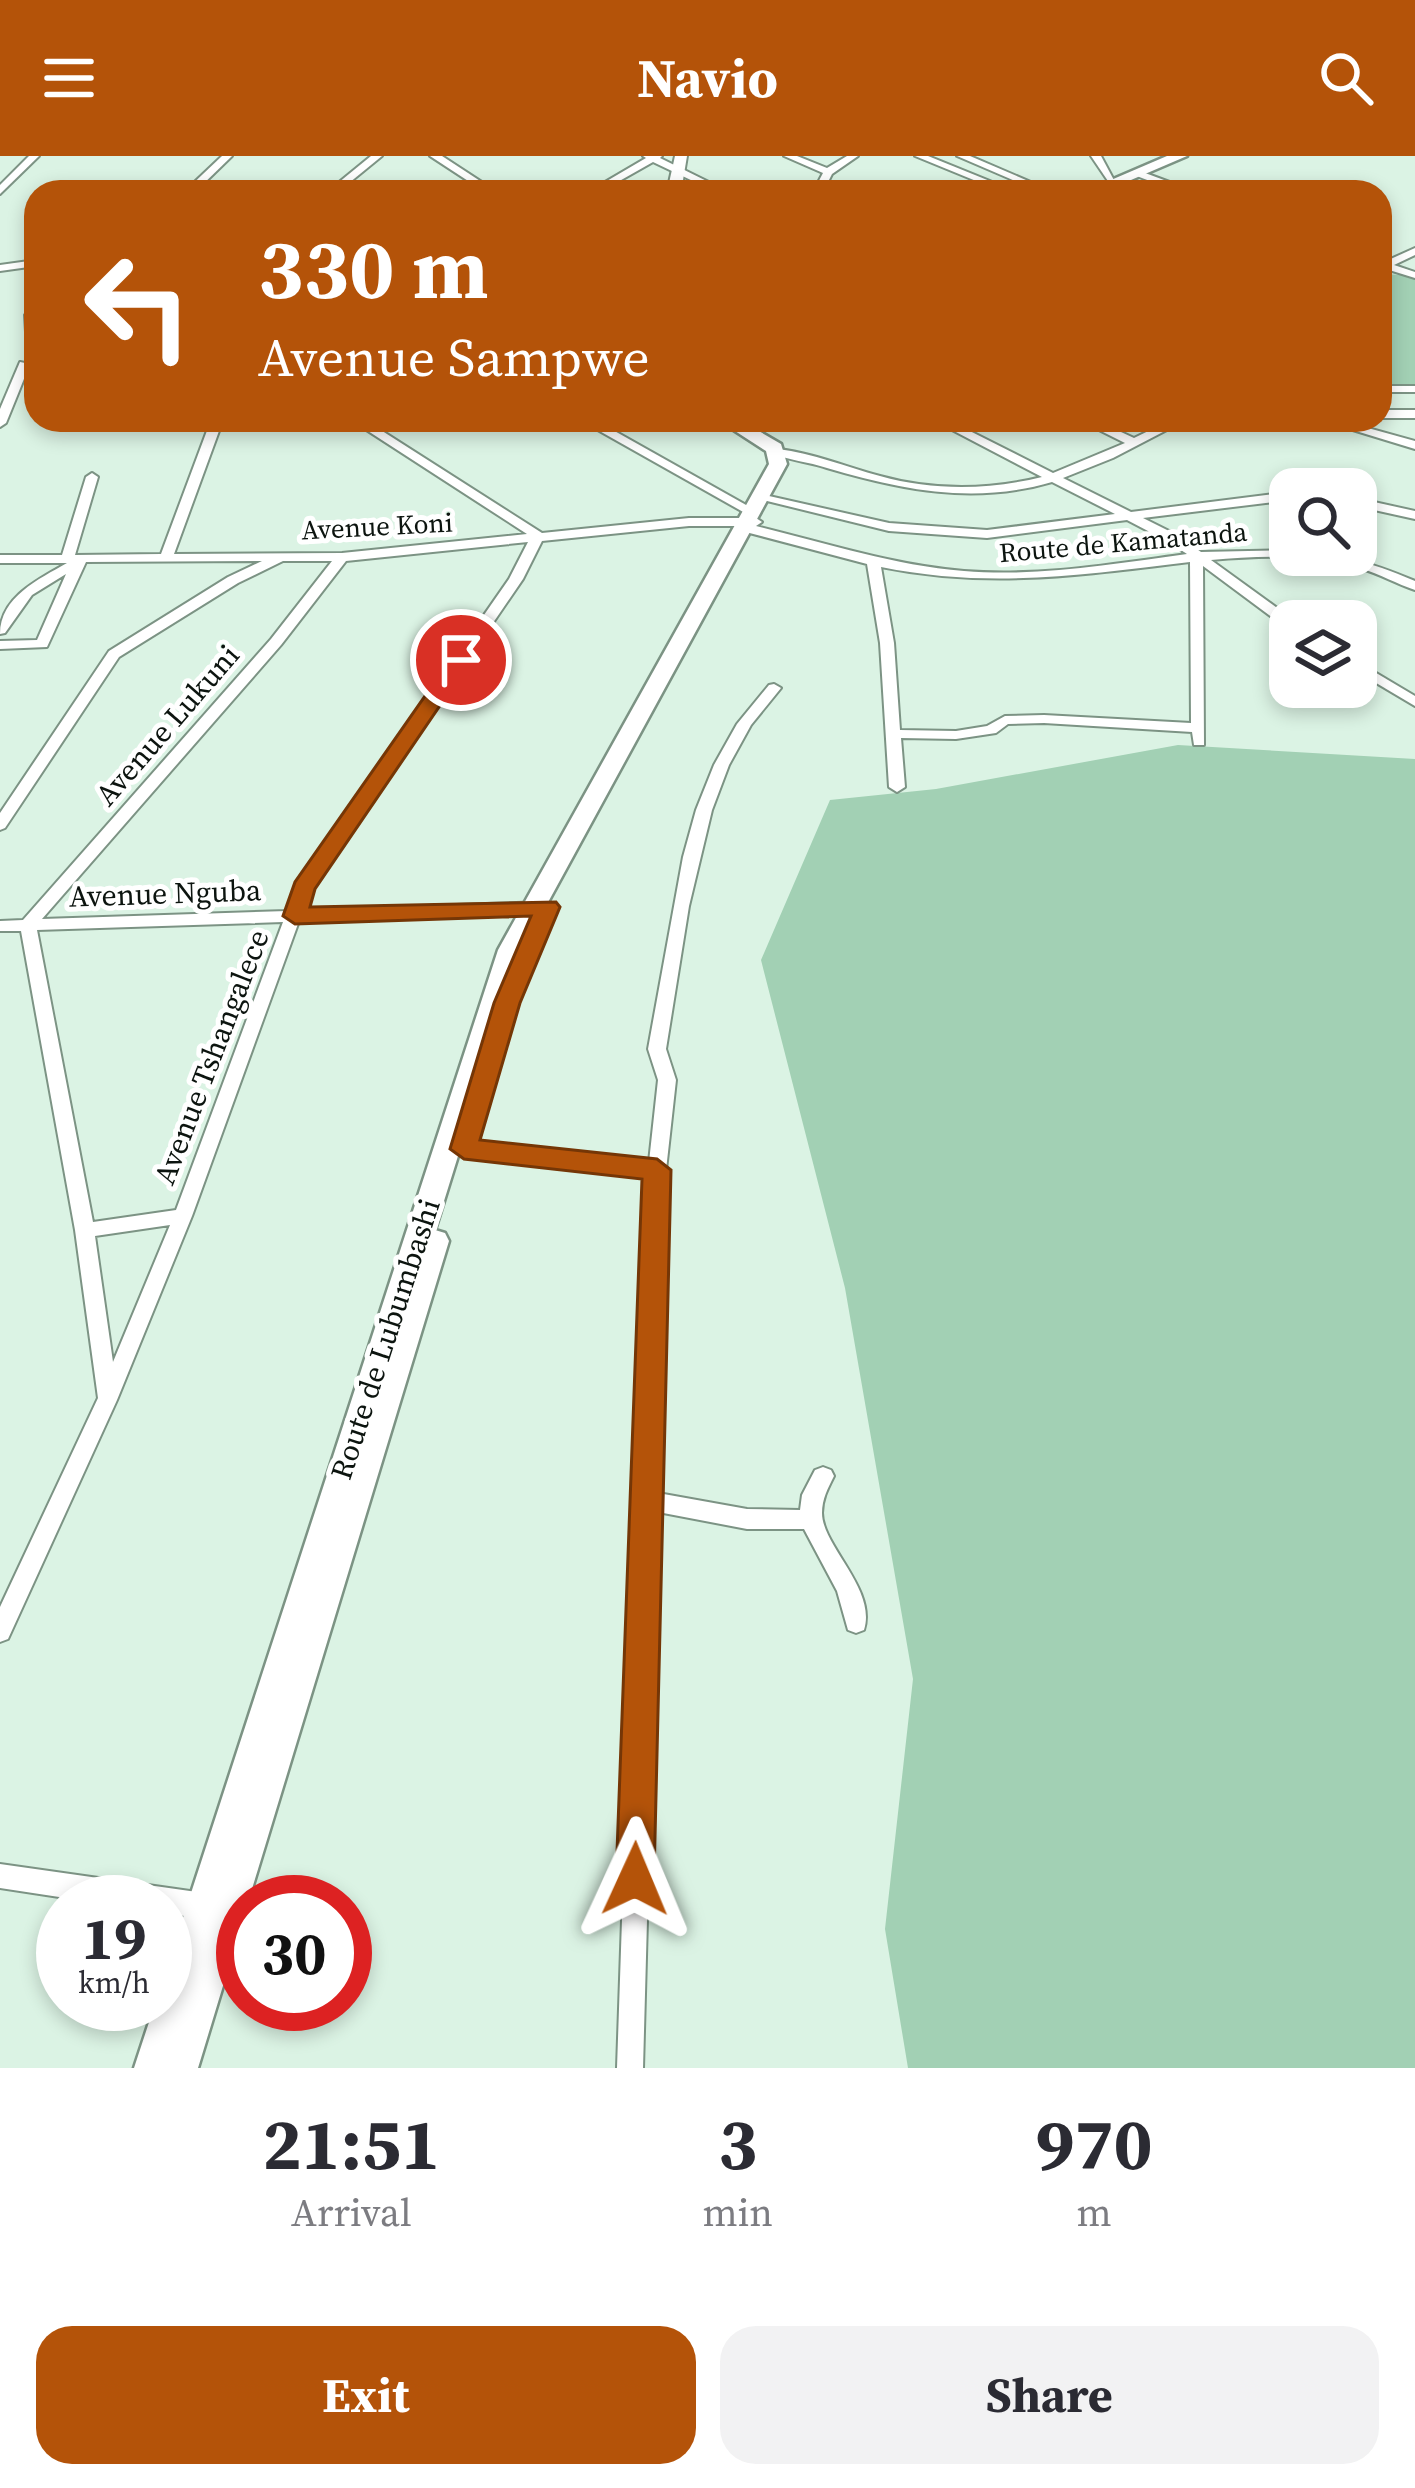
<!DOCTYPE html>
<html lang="en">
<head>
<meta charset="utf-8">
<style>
	:root { --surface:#fff; --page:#f2f2f3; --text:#2b2b33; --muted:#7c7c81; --accent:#b45309 }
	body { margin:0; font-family:"Source Serif 4",serif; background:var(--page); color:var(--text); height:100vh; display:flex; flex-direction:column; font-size:45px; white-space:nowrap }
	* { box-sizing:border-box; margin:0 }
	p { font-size:39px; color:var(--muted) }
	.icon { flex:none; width:66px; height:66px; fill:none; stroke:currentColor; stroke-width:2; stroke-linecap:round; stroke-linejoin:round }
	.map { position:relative; height:1912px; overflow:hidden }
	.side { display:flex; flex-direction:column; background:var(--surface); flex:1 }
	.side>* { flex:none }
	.top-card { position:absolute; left:24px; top:24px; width:1368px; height:252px; border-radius:36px; box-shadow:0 6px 18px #0003; background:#b45309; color:#fff; overflow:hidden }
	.controls { position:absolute; left:1269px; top:312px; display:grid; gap:24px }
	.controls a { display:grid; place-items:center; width:108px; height:108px; border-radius:24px; background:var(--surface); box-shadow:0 6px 18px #0003; font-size:60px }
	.speed { position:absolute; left:36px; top:1719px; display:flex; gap:24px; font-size:60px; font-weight:700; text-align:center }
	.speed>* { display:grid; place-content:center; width:156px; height:156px; border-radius:50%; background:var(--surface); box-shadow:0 6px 18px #0003; line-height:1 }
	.speed small { font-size:30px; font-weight:400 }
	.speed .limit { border:18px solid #d22; background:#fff; color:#111 }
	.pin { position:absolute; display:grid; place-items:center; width:102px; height:102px; color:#fff; margin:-51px; border:6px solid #fff; border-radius:50%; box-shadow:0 3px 12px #0007 }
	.me { position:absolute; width:132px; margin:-66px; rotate:1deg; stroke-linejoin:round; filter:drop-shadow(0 0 9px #0008) }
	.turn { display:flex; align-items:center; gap:42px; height:252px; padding:0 36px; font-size:54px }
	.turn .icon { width:156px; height:156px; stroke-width:2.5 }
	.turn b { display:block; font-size:84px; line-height:102px }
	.eta { display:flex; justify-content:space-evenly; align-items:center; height:204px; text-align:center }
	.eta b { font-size:72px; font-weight:700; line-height:84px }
	.button { display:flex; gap:24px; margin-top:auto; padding:24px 36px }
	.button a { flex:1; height:138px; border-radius:36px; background:var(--accent); color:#fff; font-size:48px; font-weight:700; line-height:138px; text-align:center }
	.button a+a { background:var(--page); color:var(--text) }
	header { display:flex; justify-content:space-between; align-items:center; height:156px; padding:0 36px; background:var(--accent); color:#fff; font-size:54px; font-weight:700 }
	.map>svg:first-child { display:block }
	.green { fill:#a2d0b4 }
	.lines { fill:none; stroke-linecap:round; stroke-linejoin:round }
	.minor-casing { stroke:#7c9384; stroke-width:4 }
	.major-casing { stroke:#7c9384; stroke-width:4 }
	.highway-casing { stroke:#7c9384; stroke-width:5 }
	.minor { fill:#fff; fill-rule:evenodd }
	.major { fill:#fff; fill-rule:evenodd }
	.highway { fill:#fff; fill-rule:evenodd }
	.route { fill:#b45309; stroke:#753606; stroke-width:3 }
	.labels { text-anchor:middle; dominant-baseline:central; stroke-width:10; stroke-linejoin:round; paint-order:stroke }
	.far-street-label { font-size:27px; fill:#0c140f; stroke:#fff }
	.street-label { font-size:30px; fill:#0c140f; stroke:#fff }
</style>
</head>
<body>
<header><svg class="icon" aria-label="menu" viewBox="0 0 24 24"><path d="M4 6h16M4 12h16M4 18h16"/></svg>Navio<svg class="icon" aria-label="search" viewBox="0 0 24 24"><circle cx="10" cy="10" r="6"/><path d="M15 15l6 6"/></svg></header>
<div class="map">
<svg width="1415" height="1912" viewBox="0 0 1415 1912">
	<rect width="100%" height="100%" fill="#dbf3e4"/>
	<!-- green -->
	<g class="green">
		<path d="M1386,118L1415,120V229H1380V121Z"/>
		<path d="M1178,589L1415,603V1912H908L885,1773L913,1523L845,1132L761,804L830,644L936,633Z"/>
	</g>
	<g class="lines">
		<defs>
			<g id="minor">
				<path d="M29,0H39L0,38V29Z"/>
				<path d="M222,0H232L195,36H184Z"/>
				<path d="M371,0H382L338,36H327Z"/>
				<path d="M430,0H442L497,36H485Z"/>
				<path d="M643,0H662L660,2L729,36H716L653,6L600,36H588L646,2Z"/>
				<path d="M784,0H797L827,12L847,0H858L832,18L823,36H813L823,17Z"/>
				<path d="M915,0H928L1017,36H1003Z"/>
				<path d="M957,0H970L1054,36H1041Z"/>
				<path d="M1091,0H1101L1116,28H1110Z"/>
				<path d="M1137,14L1191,34L1193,36H1179L1134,19L1132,17Z"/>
				<path d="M1415,92V99L1394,109L1415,116V122L1386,113L1380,115V105L1384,106Z"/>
				<path d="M36,104V110L0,115V109Z"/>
				<path d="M36,149V174L26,176L25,159Z"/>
				<path d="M20,206L30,208L6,267L0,271V253Z"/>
				<rect x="1380" y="230" width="35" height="6"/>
				<rect x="1380" y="254" width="35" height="8"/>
				<path d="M211,264H223L174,398L342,397L527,378L351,264H365L542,377L689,362H756L762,366L756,370C826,387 892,409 964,415C1039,421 1113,408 1187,398L1169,386L1127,364L987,382L889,375L763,344L769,340L889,367L987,374L1115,358L1052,326C974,349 902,334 827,312C809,306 787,304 772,297L778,293C813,297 846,311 880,320C934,335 989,334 1042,321L933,264H948L1053,317L1125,287L1079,264H1095L1134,282L1171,264H1186L1113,302L1063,322L1131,356L1290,336V344L1143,362L1179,380L1201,396L1290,394V399C1345,399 1365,404 1415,425V434C1397,428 1380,418 1362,413C1314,397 1260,400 1211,404L1295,465H1290V472L1285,471L1203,410L1204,589H1194L1192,576L1044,567L1008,568L996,577L956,583L901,582L905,631L897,636L889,631L880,487L867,408L738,374L737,370H689L542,385L523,423L311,733L303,754L547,746L555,751L547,756L299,765L192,1060L117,1244L8,1483L0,1486V1451L98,1242L75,1074L21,775H0V765L23,764L271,483L332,405H283L238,427L119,501L5,672L0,674V657L109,495L228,421L262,405L86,406L47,491L0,493V485L37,484L66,418L32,439L5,477L0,478C0,441 39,423 67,407H0V399H62L86,321L92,317L98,321L75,399L161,398ZM528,386L509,423L297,728L287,755L42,763L281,489L346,405ZM1190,406L1191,567L1044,559L1005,560L987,570L956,575L900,574L894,487L881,411C990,433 1081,419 1190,406ZM283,766L176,1054L93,1066L37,774ZM170,1069L113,1206L95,1080Z"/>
				<path d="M580,264H595L755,354L745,357Z"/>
				<path d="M1320,264H1339L1415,285V293Z"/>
				<path d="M1356,342L1415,355V363L1356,350Z"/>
				<path d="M1356,505L1415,540V550L1356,515Z"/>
				<path d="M774,528L781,532L751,569L729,609L712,654L689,750L666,893L676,924L666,1014L658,1337L747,1353L800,1354L802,1339L815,1314L823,1311L831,1314L834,1320C828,1332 822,1343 822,1357C822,1390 877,1433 864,1474L856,1477L848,1474L837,1435L804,1373H747L658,1356L643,1912H617L636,1350L633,1344L637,1337L648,1020L446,997L440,995L437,990L440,985L446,983L649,1006L658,924L648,893L683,701L696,654L714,609L737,568L769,529Z"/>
				<path d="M0,1708L211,1738L220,1742L224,1751L220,1760L211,1764L165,1757V1746H92L0,1732Z"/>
			</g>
			<path id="major" d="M675,0H687L681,36H667Z"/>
			<g id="highway">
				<path d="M1167,0H1187L1103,36H1083Z"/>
				<path d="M718,264H740L781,288L787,308L522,794L435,1074L445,1077L449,1085L248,1746H243V1764L198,1912H134L155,1848H165V1817L498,794L769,308L766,295Z"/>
			</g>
		</defs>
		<!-- minor casing -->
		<use href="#minor" class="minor-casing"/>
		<!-- major casing -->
		<use href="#major" class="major-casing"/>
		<!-- highway casing -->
		<use href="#highway" class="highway-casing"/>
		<!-- minor -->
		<use href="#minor" class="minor"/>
		<!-- major -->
		<use href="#major" class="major"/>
		<!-- highway -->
		<use href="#highway" class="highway"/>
	</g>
	<!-- route -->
	<path class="route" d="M453,500L471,504L315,733L310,751L556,746L560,751L520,847L480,984L657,1003L671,1014L654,1723L648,1736L635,1741L621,1736L616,1723L642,1023L464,1003L450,993L494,847L531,760L295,768L283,760L295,726Z"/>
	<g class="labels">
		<!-- far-street labels -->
		<g class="far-street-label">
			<text transform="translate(377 370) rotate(-3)">Avenue Koni</text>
			<text transform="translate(1123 386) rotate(-5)">Route de Kamatanda</text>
		</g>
		<!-- street labels -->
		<g class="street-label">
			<text transform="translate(167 569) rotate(-49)">Avenue Lukuni</text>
			<text transform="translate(165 737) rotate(-2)">Avenue Nguba</text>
			<text transform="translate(211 901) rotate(-69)">Avenue Tshangalece</text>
			<text transform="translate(385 1183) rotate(-72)">Route de Lubumbashi</text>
		</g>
	</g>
</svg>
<div class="controls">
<a><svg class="icon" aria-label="search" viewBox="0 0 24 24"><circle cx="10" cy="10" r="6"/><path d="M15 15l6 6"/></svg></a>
<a><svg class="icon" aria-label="layers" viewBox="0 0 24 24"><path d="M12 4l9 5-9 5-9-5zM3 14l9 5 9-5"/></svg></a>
</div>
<div class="speed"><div>19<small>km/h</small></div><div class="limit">30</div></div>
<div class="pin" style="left:461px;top:504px;background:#d93025"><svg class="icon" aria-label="arrive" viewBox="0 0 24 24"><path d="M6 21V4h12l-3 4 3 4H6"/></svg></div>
<svg class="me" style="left:635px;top:1723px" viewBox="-20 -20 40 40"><path d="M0-17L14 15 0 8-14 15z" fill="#b45309" stroke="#fff" stroke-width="4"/></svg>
<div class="top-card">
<div class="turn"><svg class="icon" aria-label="left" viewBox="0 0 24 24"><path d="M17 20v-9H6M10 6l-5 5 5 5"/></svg><div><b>330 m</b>Avenue Sampwe</div></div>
</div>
</div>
<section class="side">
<div class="eta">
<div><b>21:51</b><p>Arrival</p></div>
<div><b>3</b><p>min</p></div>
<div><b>970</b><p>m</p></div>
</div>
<div class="button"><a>Exit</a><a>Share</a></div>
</section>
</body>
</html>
